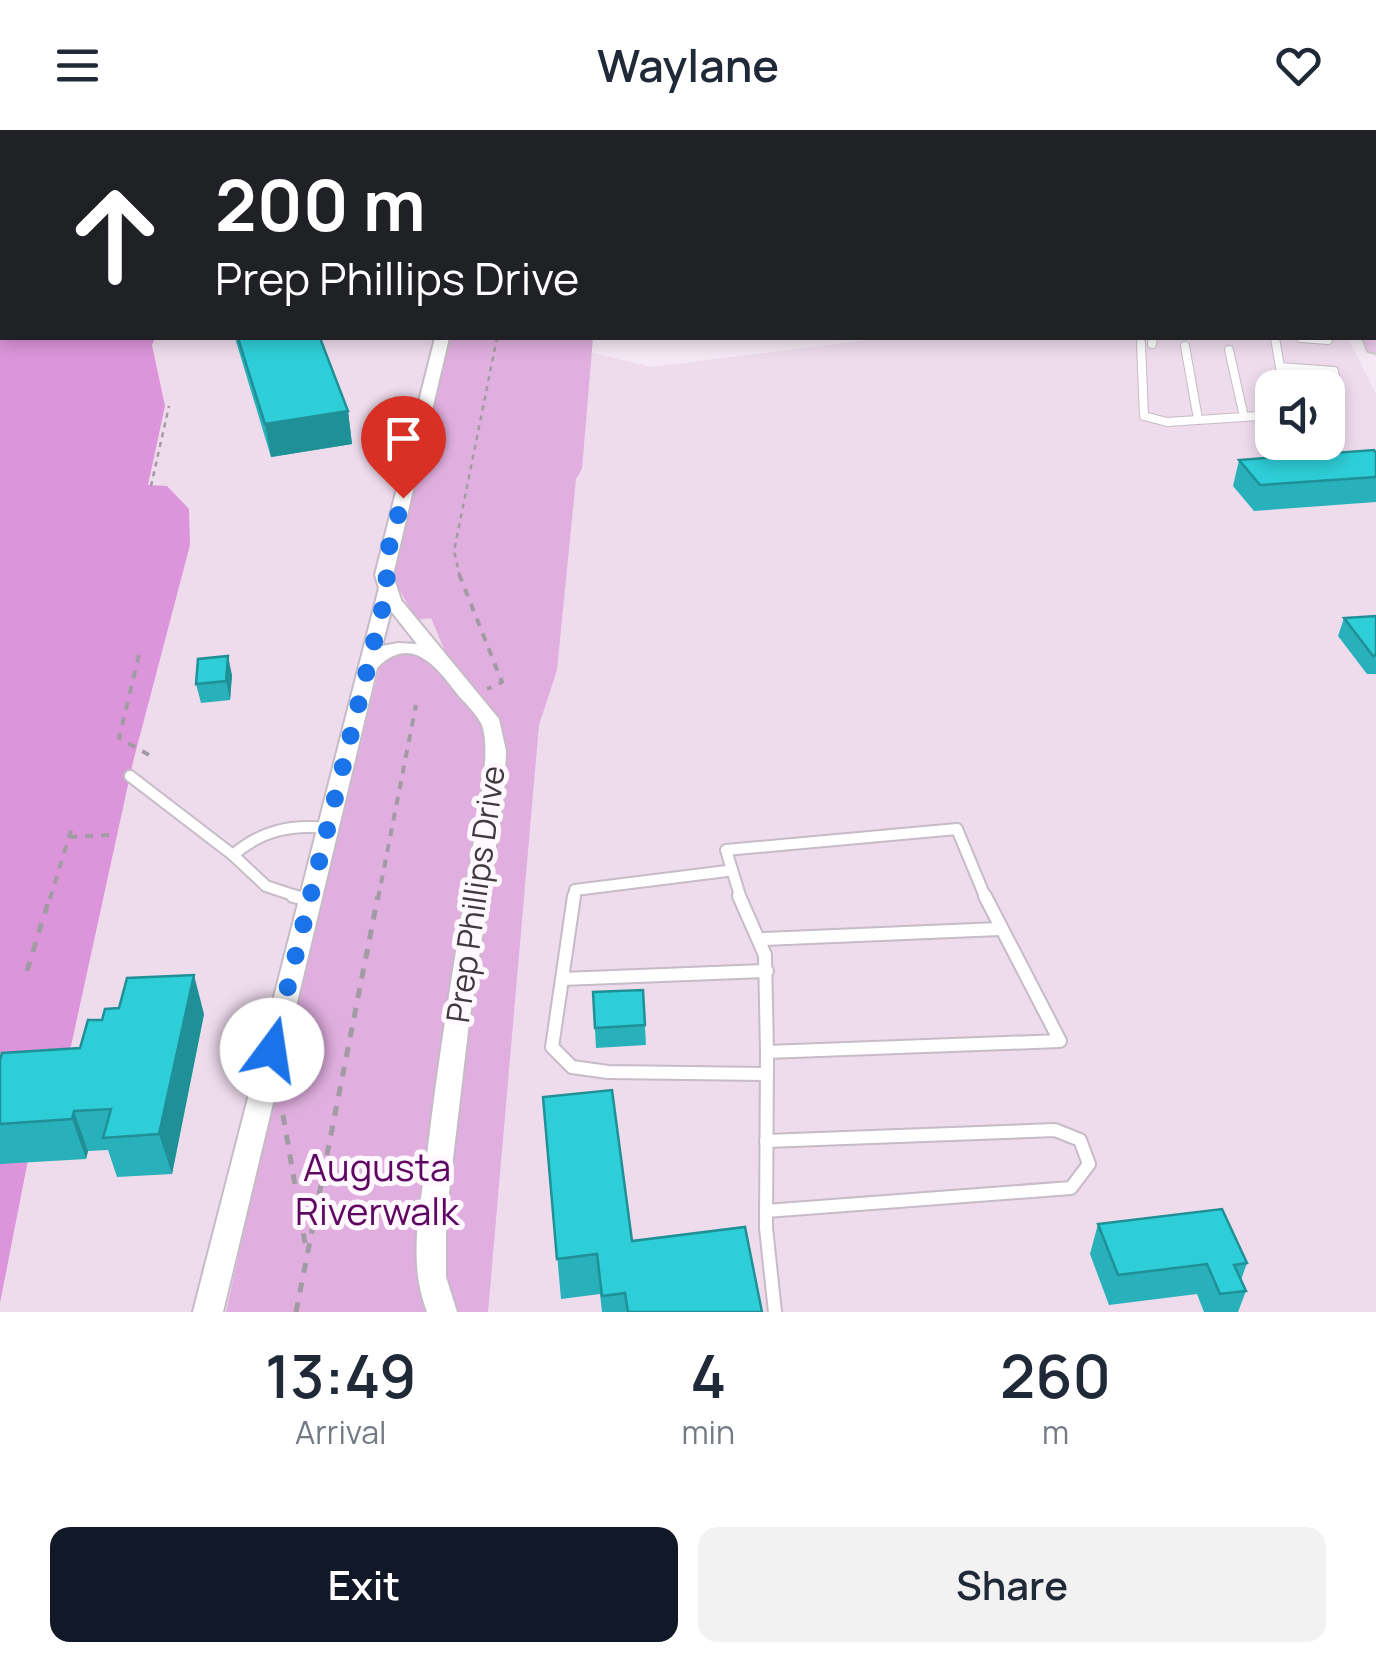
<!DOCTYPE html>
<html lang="en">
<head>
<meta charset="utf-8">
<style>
	:root { --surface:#fff; --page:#f2f2f3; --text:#1f2937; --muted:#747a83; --accent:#111827 }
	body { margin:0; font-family:Manrope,sans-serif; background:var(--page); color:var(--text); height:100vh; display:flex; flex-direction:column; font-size:38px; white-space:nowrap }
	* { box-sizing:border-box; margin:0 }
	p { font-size:32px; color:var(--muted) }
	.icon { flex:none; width:55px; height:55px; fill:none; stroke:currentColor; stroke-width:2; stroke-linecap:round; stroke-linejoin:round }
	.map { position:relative; height:1182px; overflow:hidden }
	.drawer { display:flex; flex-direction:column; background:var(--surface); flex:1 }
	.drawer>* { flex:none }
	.top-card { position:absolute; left:0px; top:0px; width:1378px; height:210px; box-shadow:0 5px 15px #0003; background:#202124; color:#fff; overflow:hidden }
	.controls { position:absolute; left:1255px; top:240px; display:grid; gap:20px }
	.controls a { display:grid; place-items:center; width:90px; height:90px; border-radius:20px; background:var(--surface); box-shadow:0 5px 15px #0003; font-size:50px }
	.pin { position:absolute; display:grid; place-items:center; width:85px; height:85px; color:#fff; margin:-102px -42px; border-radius:50% 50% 50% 0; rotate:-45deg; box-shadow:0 0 10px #0007 }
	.pin .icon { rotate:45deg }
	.me { position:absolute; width:110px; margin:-55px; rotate:14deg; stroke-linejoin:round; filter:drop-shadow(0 0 8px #0008) }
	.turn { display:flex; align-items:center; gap:35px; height:210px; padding:0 50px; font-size:45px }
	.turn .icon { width:130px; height:130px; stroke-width:2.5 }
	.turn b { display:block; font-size:70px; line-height:85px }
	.eta { display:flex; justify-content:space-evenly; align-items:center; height:170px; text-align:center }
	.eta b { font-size:60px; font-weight:600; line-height:70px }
	.cta { display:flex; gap:20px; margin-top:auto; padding:20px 50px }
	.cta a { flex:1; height:115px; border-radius:20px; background:var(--accent); color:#fff; font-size:40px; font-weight:600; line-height:115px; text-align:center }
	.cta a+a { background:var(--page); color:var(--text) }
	header { display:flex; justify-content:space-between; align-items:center; height:130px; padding:0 50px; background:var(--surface); font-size:45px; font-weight:600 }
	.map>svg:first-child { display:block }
	.built { fill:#eedced; fill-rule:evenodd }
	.green { fill:#e0afdf }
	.water { fill:#dc95db }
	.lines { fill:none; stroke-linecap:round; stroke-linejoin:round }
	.lane-far2-casing { stroke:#c6bbc6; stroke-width:10 }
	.lane-far1-casing { stroke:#c6bbc6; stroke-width:14 }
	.lane-casing { stroke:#c6bbc6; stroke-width:16 }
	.street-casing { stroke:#c6bbc6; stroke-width:4 }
	.secondary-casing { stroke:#c6bbc6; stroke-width:4 }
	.primary-casing { stroke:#cdcccd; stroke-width:4 }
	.path-far2 { stroke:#a39ba3; stroke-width:2.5; stroke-dasharray:5 5; stroke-linecap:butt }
	.path-far1 { stroke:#a39ba3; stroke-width:4; stroke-dasharray:8 8; stroke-linecap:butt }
	.path { stroke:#a39ba3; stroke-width:5; stroke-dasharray:10 10; stroke-linecap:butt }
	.lane-far2 { stroke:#fff; stroke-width:8 }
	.lane-far1 { stroke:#fff; stroke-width:10 }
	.lane { stroke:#fff; stroke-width:12 }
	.street { fill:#fff; fill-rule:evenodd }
	.secondary { fill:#fff; fill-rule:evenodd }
	.primary { fill:#eac7e9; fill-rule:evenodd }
	.wall { fill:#28b1ba }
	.shaded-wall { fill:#209097 }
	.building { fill:#2eced8; stroke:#209097; stroke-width:2.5 }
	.route { stroke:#1a73e8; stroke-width:18; stroke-dasharray:0 32.4 }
	.labels { text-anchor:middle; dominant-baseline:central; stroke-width:10; stroke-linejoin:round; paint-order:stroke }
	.street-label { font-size:32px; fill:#3f3a3f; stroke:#fff8fe }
	.near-park-label { font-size:38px; fill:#5f0662; stroke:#fff8fe }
</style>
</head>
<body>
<header><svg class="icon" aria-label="menu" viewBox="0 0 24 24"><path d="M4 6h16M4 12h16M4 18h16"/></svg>Waylane<svg class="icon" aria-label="heart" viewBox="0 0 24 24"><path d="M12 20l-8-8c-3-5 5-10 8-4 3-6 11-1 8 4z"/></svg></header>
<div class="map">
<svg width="1376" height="1182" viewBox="0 0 1376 1182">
	<rect width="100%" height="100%" fill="#f4e9f4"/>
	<!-- built -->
	<path class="built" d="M46,208H579L580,220L652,237L884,208H1348L1376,264V1182H0V626ZM1272,258H1328V312H1272Z"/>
	<!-- green -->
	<g class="green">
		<path d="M208,0H609L207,2Z"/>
		<path d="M444,208H593L582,339L576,349L557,540L539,595L488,1182H226L264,1010L381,531L405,522L447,526L431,488L417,490L394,451L401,402H384Z"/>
	</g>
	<!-- water -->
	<path class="water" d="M0,0H193L2,2V208H155L152,215L165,276L148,355L167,356L189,379L190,415L133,632L71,916L28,1030L0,1173Z"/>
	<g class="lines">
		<defs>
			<g id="lane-far2">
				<path d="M1275,208L1280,237"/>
				<path d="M1301,208L1328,210"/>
				<path d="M1141,213L1144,286L1167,292L1244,287L1229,220"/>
				<path d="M1152,214L1153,208"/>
				<path d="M1185,216L1198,289"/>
				<path d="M1287,258L1280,237L1334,241L1340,276L1328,278"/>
				<path d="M1244,287L1272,285"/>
			</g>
			<g id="lane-far1">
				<path d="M130,646L233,725"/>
				<path d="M305,769L266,756L233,725C261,701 290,694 327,698"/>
				<path d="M574,769L575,760L727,741"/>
				<path d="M741,769L726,720L957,699L986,769"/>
			</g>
			<g id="lane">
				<path d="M293,766L310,770"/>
				<path d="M574,766L562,849L767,841"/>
				<path d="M739,766L765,825L767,922"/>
				<path d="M764,809L999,799"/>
				<path d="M562,849L552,917L572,937L608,942L766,944"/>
				<path d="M767,922L766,1098L775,1182"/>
				<path d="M767,922L1060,911L985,766"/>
				<path d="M766,1011L1055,1000L1080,1010L1089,1034L1071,1058L766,1081"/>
			</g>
			<g id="street">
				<rect x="996" y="0" width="10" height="2"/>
				<path d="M435,208H449L393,445L401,470L499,589L506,621L504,662L469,893L446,1088V1147L457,1182H427C406,1128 422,1072 428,1017C442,898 463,780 482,662C484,641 488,619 483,598C479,586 467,575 459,566C438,539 412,502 377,538L223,1182H193L379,458L375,445ZM391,481L417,514L398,513L382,516Z"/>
			</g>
			<rect id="secondary" x="1375" y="162" width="1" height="12"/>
			<g id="primary">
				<path d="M1315,0H1333L1334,2H1317Z"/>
				<rect x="1375" y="141" width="1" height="15"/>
				<path d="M1376,202V223L1368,221L1363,208H1375Z"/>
			</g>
		</defs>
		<!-- lane-far2 casing -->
		<use href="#lane-far2" class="lane-far2-casing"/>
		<!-- lane-far1 casing -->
		<use href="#lane-far1" class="lane-far1-casing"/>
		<!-- lane casing -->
		<use href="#lane" class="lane-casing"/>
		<!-- street casing -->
		<use href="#street" class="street-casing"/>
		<!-- secondary casing -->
		<use href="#secondary" class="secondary-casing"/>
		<!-- primary casing -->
		<use href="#primary" class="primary-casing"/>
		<!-- path-far2 -->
		<g class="path-far2">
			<path d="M151,356L169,276"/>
			<path d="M460,447L454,421L497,208"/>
		</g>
		<!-- path-far1 -->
		<g class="path-far1">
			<path d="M459,444L502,552L487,559"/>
			<path d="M139,525L119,608L149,625"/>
			<path d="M69,707L109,705"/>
			<path d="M50,769L72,697"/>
			<path d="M378,769L416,575"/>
		</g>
		<!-- path -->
		<g class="path">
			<path d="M27,841L50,766"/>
			<path d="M283,985L305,1113"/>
			<path d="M296,1182L378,766"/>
		</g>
		<!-- lane-far2 -->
		<use href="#lane-far2" class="lane-far2"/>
		<!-- lane-far1 -->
		<use href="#lane-far1" class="lane-far1"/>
		<!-- lane -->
		<use href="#lane" class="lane"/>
		<!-- street -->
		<use href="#street" class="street"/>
		<!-- secondary -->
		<use href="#secondary" class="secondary"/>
		<!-- primary -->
		<use href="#primary" class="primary"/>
	</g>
	<!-- wall -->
	<g class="wall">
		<path d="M235,208H320L348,281L352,314L271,327Z"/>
		<path d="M1376,323V372L1254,381L1233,356L1239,330Z"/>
		<path d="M1376,486V544H1367L1338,506L1344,488Z"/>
		<path d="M232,545L230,570L201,573L196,554Z"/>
		<path d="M643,860L646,915L596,918L593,862Z"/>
		<path d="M204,884L172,1044L117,1047L108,1020L88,1021L86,1029L0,1034V930L80,918Z"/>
		<path d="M543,967L632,1111L762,1182H602L600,1164L561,1169Z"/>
		<path d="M1098,1094L1247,1133L1241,1150L1246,1161L1238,1182H1204L1197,1164L1109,1175L1090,1124Z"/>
	</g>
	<!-- shaded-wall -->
	<g class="shaded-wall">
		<path d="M348,281L352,314L271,327L265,294Z"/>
		<path d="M228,526L232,545L230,570L226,551Z"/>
		<path d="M194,845L204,884L172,1044L159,1004Z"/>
		<path d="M74,981L88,1021L86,1029L72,989Z"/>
	</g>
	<!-- building -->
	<g class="building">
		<path d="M429,0H461L460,2H428Z"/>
		<path d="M238,208H320L348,281L265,294Z"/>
		<path d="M1374,320L1376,323V347L1260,355L1239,330Z"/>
		<path d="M1376,486V525L1373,526L1344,488Z"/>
		<path d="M228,526L226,551L196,554L198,529Z"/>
		<path d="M194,845L159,1004L103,1008L111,979L74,981L72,989L0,994V930L2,923L80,918L88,890H102L105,879L119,878L127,848Z"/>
		<path d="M643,860L645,895L595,898L593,862Z"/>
		<path d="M612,960L632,1111L745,1097L762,1182H628L625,1163L602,1166L597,1124L557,1129L543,967Z"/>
		<path d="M1222,1079L1247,1133L1234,1135L1246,1161L1220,1164L1207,1134L1118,1145L1098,1094Z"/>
	</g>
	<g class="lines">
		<!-- route -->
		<path class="route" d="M272,920L387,460L386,428L403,368"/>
	</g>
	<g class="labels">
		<!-- street labels -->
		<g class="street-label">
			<text transform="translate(475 764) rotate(-82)">Prep Phillips Drive</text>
		</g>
		<!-- near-park labels -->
		<g class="near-park-label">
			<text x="377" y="1036">Augusta<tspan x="377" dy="44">Riverwalk</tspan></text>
		</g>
	</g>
</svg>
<div class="controls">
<a><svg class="icon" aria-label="sound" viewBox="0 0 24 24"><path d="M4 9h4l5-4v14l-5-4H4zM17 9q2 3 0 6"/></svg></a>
</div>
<div class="pin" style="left:403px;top:368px;background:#d93025"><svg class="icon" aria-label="arrive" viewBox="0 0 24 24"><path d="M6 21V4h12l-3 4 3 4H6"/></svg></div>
<svg class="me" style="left:272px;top:920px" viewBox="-20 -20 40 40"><circle r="19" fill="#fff"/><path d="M0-13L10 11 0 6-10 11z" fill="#1a73e8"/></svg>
<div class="top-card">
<div class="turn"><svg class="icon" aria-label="ahead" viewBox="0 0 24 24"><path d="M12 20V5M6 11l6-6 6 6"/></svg><div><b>200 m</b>Prep Phillips Drive</div></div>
</div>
</div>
<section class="drawer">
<div class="eta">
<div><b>13:49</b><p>Arrival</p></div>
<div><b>4</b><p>min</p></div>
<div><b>260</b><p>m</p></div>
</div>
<div class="cta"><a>Exit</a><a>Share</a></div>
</section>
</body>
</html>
